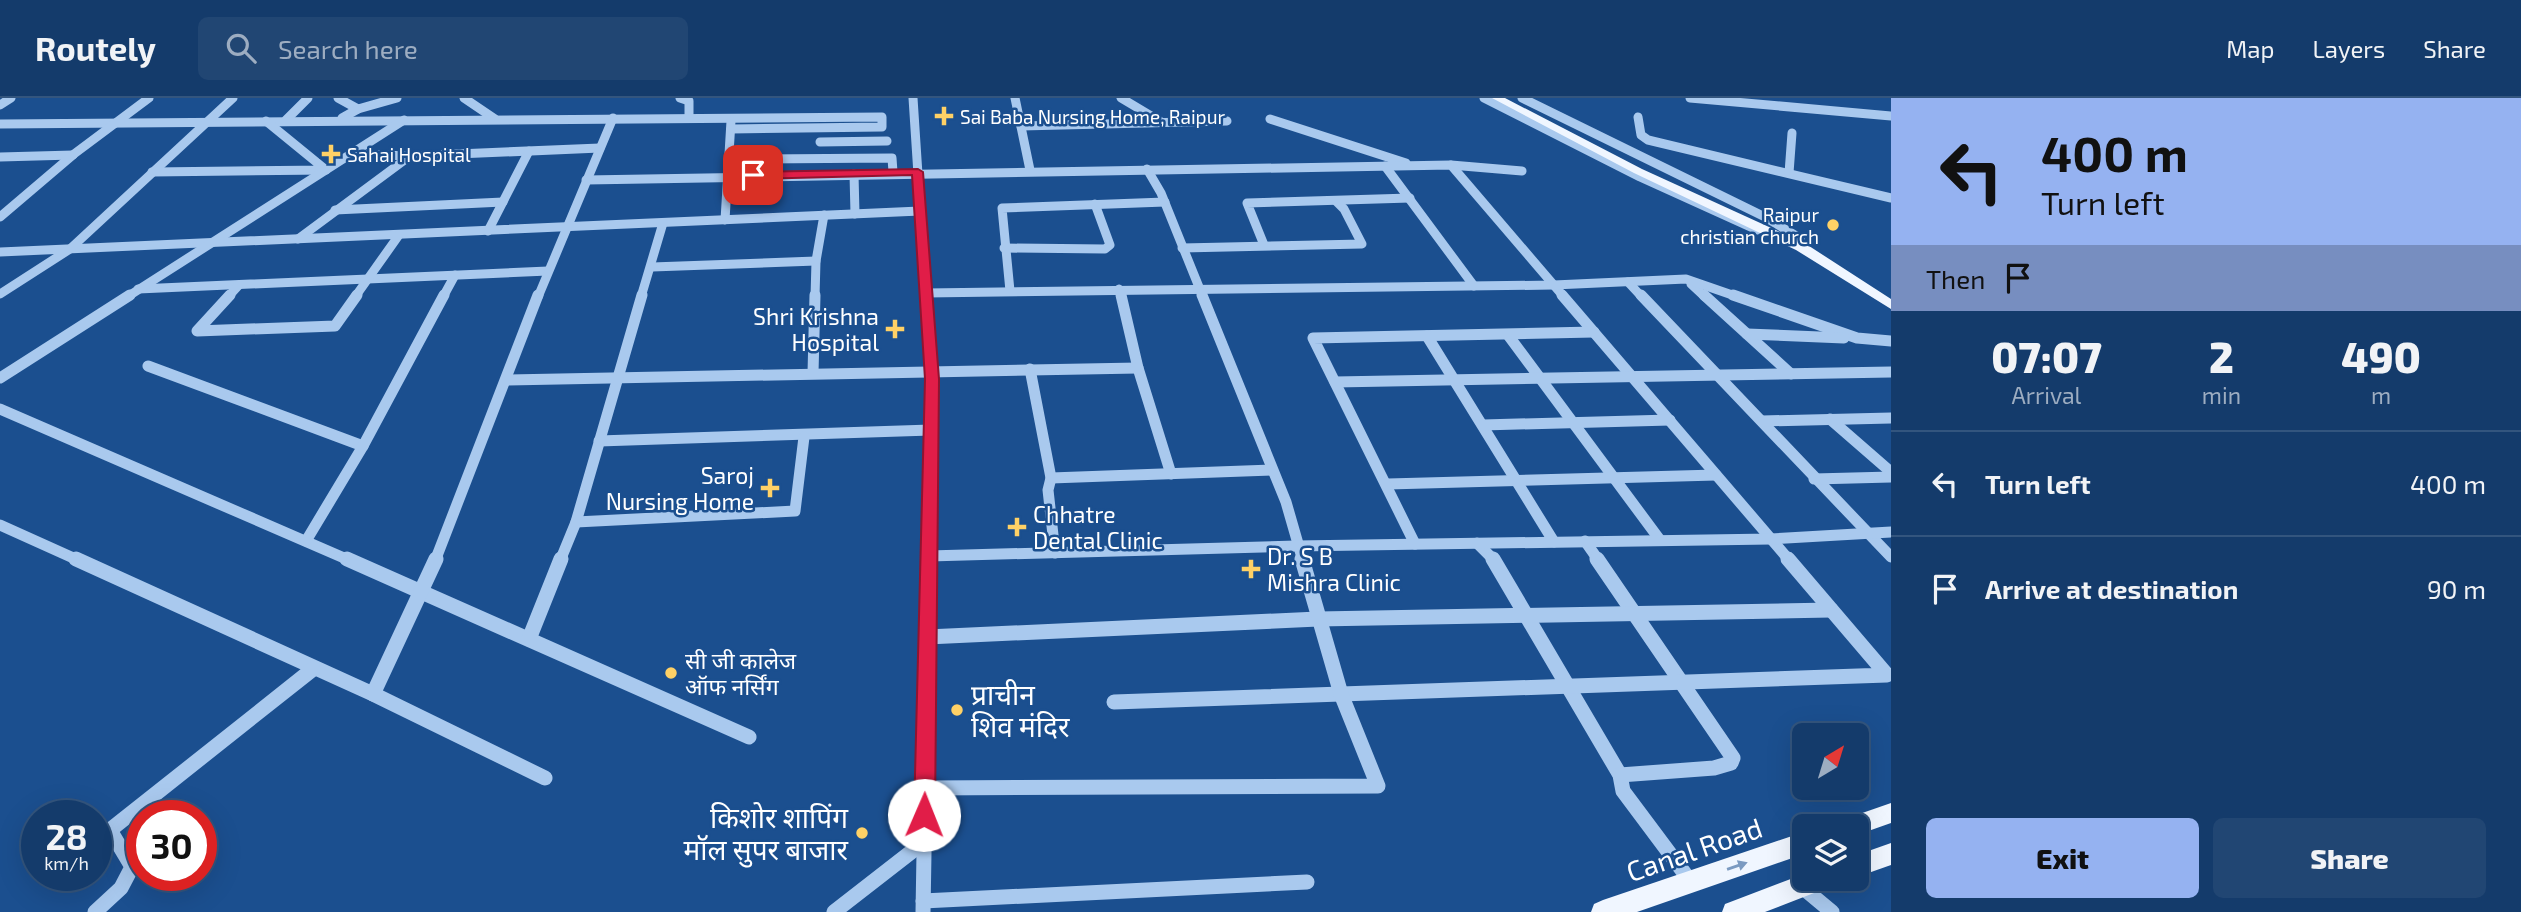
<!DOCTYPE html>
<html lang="en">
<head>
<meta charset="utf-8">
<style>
	:root { --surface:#143b6b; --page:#214673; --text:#f1f3f6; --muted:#9dadc1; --line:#33557e; --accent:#95b2f1 }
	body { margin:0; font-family:"Exo 2","Noto Sans Devanagari",sans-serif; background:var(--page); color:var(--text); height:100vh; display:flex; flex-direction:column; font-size:26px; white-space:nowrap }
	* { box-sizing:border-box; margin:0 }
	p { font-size:23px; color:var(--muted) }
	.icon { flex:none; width:38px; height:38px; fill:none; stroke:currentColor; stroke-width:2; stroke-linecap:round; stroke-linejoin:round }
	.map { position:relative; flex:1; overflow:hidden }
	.details { display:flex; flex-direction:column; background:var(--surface); width:630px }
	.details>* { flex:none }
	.hud { background:#95b2f1; color:#111; overflow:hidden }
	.needle { width:46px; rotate:38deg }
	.controls { position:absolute; left:1792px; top:625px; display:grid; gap:14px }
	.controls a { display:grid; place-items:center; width:77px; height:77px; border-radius:10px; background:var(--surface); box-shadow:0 7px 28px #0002,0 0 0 2px var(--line); font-size:35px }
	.speed { position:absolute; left:21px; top:702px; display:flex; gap:14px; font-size:35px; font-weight:700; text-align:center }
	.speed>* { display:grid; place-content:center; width:91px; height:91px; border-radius:50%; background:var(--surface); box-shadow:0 7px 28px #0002,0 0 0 2px var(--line); line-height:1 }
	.speed small { font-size:18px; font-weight:400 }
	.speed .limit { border:10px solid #d22; background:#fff; color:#111 }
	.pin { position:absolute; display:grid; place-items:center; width:60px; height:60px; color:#fff; margin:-30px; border-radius:14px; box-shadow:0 4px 10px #0006 }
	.me { position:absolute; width:77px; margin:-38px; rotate:1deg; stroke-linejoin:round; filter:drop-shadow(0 0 5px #0008) }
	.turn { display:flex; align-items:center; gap:24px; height:147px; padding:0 35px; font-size:32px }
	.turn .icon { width:91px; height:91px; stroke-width:2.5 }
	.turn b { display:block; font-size:49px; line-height:60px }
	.then { display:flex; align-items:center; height:66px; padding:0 35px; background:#0003; gap:14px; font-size:26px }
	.eta { display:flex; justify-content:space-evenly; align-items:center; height:119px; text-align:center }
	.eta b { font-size:42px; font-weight:800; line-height:49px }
	.cta { display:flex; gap:14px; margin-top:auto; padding:14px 35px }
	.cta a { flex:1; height:80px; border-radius:10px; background:var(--accent); color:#111; font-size:28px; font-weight:800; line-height:80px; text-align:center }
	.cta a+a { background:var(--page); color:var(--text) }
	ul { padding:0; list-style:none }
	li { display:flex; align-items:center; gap:21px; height:105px; padding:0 35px; border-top:2px solid var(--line) }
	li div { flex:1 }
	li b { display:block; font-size:26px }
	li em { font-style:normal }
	header { display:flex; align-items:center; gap:42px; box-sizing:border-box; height:98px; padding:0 35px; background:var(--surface); border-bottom:2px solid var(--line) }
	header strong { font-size:33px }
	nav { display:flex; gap:38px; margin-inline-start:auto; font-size:24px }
	.search { width:490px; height:63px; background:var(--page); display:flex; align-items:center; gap:18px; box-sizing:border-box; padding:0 24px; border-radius:10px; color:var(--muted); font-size:26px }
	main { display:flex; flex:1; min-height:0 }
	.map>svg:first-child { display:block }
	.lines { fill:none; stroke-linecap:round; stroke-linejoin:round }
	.minor-far2 { stroke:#a9c9ee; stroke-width:9 }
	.minor-far1 { stroke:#a9c9ee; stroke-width:11 }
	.minor { stroke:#a9c9ee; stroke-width:15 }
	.major { fill:#f0f6ff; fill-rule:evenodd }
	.oneway { fill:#7b9ac1 }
	.route { fill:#e11d48; stroke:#92132f; stroke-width:2 }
	.poi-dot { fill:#ffd166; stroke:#1b4f8f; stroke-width:2.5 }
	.labels { text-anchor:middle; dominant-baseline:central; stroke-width:5; stroke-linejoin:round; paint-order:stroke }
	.far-poi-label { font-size:19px; fill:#fff; stroke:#1b4f8f; text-anchor:start }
	.poi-label { font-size:23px; fill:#fff; stroke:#1b4f8f; text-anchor:start }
	.near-poi-label { font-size:28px; fill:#fff; stroke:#1b4f8f; text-anchor:start }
	.near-street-label { font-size:28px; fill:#fff; stroke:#1b4f8f }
</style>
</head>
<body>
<header>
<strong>Routely</strong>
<div class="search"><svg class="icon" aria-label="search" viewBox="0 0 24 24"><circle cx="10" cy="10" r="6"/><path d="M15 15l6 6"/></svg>Search here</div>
<nav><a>Map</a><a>Layers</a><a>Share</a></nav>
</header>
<main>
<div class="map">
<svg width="1891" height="814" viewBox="0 0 1891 814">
	<rect width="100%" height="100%" fill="#1b4f8f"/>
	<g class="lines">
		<!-- minor-far2 -->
		<g class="minor-far2">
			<path d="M338,0L358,11"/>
			<path d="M464,0L495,21"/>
			<path d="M680,0L689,3V20"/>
			<path d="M913,0L926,199"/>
			<path d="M1015,0L1030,72"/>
			<path d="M1121,0L1163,25"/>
			<path d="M1484,0L1640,79L1757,132"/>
			<path d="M1522,0L1763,118L1800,140"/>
			<path d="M1690,0L1891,18"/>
			<path d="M0,7L11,0"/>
			<path d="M1638,19L1641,37L1648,42L1891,100"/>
			<path d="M342,20L358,11L397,0"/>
			<path d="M1270,21L1406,65"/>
			<path d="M286,22L308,0"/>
			<path d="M0,26L882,19V29L731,31"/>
			<path d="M1021,28L1227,23"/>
			<path d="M820,44L887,43"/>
			<path d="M350,56L410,58L600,50"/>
			<path d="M0,59L73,57"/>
			<path d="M757,61L892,60L893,74"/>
			<path d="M1451,67L1522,73"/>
			<path d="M1385,68L1474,188"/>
			<path d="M1147,71L1161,95L1203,199"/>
			<path d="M152,74L326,72L266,23"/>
			<path d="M1789,75L1792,35"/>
			<path d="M854,76L855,116"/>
			<path d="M586,82L1451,67L1564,199"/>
			<path d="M335,112L503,104"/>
			<path d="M0,119L74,56L149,0"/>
			<path d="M725,122L731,23"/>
			<path d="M488,133L529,53"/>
			<path d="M298,141L410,58"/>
			<path d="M1264,147L1247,105L1410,100"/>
			<path d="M1004,150L1105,151L1110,147L1095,106"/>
			<path d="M1182,150L1362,146L1344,111L1336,103"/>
			<path d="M0,154L920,113"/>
			<path d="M652,169L816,163"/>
			<path d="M1628,184L1642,199"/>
			<path d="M1691,186L1705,199"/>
			<path d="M138,191L548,173"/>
			<path d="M1119,191L1121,199"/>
			<path d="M1010,193L1002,110L1165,104"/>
			<path d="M926,195L1554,187L1686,181L1738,199"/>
			<path d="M0,196L70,151L233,0"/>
			<path d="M127,199L404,22"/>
			<path d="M228,199L239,187"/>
			<path d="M355,199L399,137"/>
			<path d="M443,199L455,177"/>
			<path d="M538,199L613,20"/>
			<path d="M641,199L663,125"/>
			<path d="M815,199L816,163L824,117"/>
		</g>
		<!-- minor-far1 -->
		<g class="minor-far1">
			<path d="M230,197L197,233L335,228L357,197"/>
			<path d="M926,197L932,281L929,463"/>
			<path d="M1121,197L1138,270L1171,376"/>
			<path d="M1202,197L1286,404L1303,463"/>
			<path d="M1562,197L1790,463"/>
			<path d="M1641,197L1891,459"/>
			<path d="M1704,197L1791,276"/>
			<path d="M1733,197L1857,240L1891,243"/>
			<path d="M1747,236L1844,240"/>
			<path d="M1508,237L1660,442"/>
			<path d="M1427,238L1554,444"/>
			<path d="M148,268L363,348"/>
			<path d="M1030,271L1051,380L1048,392L1055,455"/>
			<path d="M813,275L815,197"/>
			<path d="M0,280L130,197"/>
			<path d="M507,282L1138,270"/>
			<path d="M1335,284L1891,274"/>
			<path d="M0,311L351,463"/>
			<path d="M1830,321L1891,374"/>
			<path d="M1762,323L1891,320"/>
			<path d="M1483,327L1670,322"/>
			<path d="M599,343L931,332"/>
			<path d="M1051,380L1272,372"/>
			<path d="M1814,381L1891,379"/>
			<path d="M1388,386L1716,377"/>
			<path d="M576,424L795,413L804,339"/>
			<path d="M0,427L80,463"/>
			<path d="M306,443L363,348L444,197"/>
			<path d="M1585,443L1599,463"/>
			<path d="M1477,445L1495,463"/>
			<path d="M1415,446L1313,240L1594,234"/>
			<path d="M929,458L1296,448L1771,441L1891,434"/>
			<path d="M435,463L538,197"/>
			<path d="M560,463L576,424L642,197"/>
		</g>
		<!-- minor -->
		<g class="minor">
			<path d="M76,461L373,596"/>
			<path d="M347,461L749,639"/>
			<path d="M436,461L373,596L545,680"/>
			<path d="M1493,461L1620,677L1623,693L1691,784"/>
			<path d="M1597,461L1733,660L1731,665L1714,670L1620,677"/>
			<path d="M927,539L1318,521L1831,512"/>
			<path d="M529,541L561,461"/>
			<path d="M1114,604L1887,577L1788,461"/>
			<path d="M925,690L1378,688L1341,596L1302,461"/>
			<path d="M1802,789L1832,814"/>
			<path d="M923,803L1307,784"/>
			<path d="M95,814L121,790L132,769L110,732L313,571"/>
			<path d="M834,814L924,744"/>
			<path d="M923,814L929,461"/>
		</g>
		<!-- major -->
		<g class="major">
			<path d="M1492,0H1505L1642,71L1806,146L1891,201V211L1796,152L1634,75Z"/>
			<path d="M1891,705V725L1857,737V728H1841L1845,721Z"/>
			<path d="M1804,734V756L1637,814H1591L1594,806L1603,802Z"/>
			<path d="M1891,745V767L1857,779V757Z"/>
			<path d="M1804,776V780H1836L1832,788L1765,814H1722L1725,806Z"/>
		</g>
	</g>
	<!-- one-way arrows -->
	<defs><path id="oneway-solid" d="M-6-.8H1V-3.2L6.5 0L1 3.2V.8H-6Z" transform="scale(1.75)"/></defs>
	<use class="oneway" href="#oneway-solid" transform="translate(1737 768) rotate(-19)"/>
	<!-- route -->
	<path class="route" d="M918,71L923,74L939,281L935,717L932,724L924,727L917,724L914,717L925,281L912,77L753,81L748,77L753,74Z"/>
	<!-- markers -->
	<g class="poi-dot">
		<path d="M940.5 7.5h7v7h7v7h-7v7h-7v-7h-7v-7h7z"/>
		<path d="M327.5 45.5h7v7h7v7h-7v7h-7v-7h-7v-7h7z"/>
		<circle cx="1833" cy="127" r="7"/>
		<path d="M891.5 220.5h7v7h7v7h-7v7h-7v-7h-7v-7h7z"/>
		<path d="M766.5 379.5h7v7h7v7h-7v7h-7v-7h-7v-7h7z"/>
		<path d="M1013.5 418.5h7v7h7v7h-7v7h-7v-7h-7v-7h7z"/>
		<path d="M1247.5 460.5h7v7h7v7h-7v7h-7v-7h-7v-7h7z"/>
		<circle cx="671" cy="575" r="7"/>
		<circle cx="957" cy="612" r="7"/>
		<circle cx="862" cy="735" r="7"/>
	</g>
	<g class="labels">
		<!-- far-poi labels -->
		<g class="far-poi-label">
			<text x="960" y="18">Sai Baba Nursing Home, Raipur</text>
			<text x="347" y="56">Sahai Hospital</text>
			<text x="1819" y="116" text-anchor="end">Raipur<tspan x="1819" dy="22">christian church</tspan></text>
		</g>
		<!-- poi labels -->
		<g class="poi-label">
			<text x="879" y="218" text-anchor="end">Shri Krishna<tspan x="879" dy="26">Hospital</tspan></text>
			<text x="754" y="377" text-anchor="end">Saroj<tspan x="754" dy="26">Nursing Home</tspan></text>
			<text x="1033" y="416">Chhatre<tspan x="1033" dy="26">Dental Clinic</tspan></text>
			<text x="1267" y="458">Dr. S B<tspan x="1267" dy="26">Mishra Clinic</tspan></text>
			<text x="685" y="562">सी जी कालेज<tspan x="685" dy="26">ऑफ नर्सिंग</tspan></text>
		</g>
		<!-- near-poi labels -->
		<g class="near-poi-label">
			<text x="971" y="596">प्राचीन<tspan x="971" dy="32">शिव मंदिर</tspan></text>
			<text x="848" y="719" text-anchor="end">किशोर शापिंग<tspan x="848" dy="32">मॉल सुपर बाजार</tspan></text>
		</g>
		<!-- near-street labels -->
		<g class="near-street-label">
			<text transform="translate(1694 751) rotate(-19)">Canal Road</text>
		</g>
	</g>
</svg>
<div class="controls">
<a><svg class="needle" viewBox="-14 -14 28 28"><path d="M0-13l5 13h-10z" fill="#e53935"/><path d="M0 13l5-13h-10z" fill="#9dadc1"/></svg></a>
<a><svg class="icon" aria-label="layers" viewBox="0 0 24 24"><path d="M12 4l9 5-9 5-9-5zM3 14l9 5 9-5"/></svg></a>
</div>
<div class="speed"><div>28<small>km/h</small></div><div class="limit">30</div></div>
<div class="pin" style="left:753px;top:77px;background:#d93025"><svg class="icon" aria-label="arrive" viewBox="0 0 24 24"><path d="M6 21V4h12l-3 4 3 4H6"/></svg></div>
<svg class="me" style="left:924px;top:717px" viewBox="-20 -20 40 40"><circle r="19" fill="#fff"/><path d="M0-13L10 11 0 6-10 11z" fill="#e11d48"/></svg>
</div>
<section class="details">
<div class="hud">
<div class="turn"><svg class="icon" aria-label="left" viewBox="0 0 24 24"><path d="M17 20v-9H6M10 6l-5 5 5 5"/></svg><div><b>400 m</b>Turn left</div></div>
<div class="then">Then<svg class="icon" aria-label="arrive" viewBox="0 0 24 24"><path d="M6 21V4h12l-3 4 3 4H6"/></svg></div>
</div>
<div class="eta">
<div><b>07:07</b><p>Arrival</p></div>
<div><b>2</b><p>min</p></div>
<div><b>490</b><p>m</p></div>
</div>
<ul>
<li><svg class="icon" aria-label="left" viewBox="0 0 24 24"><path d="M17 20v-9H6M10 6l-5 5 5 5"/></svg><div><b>Turn left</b></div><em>400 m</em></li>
<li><svg class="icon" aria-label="arrive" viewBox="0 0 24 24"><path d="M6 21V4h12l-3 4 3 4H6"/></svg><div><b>Arrive at destination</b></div><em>90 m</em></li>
</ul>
<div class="cta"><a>Exit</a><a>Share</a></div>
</section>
</main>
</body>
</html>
